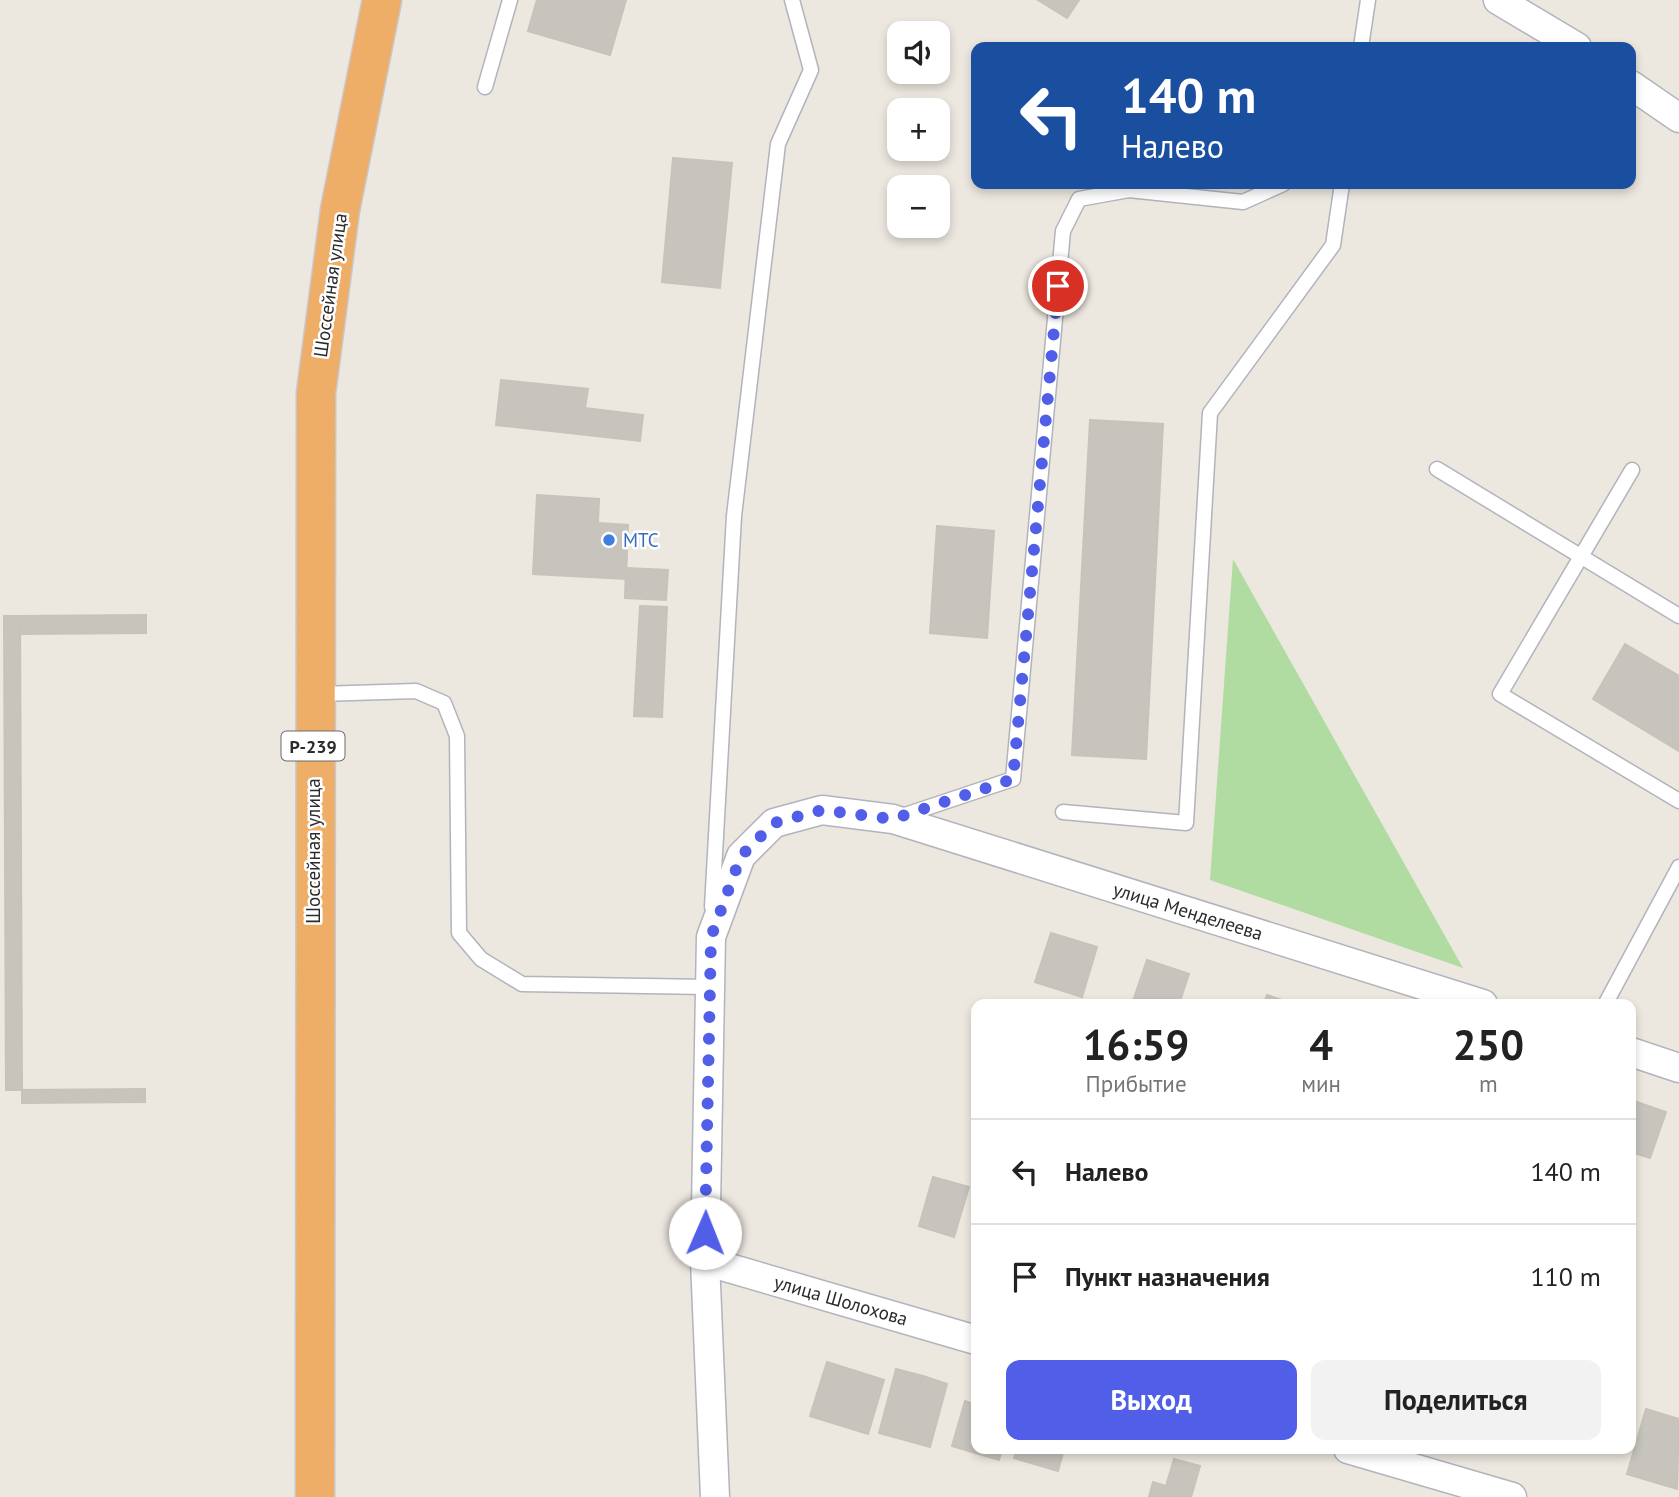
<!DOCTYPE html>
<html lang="ru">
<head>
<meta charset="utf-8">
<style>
	:root { --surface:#fff; --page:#f2f2f2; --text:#222; --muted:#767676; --line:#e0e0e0; --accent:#505ee8 }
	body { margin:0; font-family:"PT Sans",sans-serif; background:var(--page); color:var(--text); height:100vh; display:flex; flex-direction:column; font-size:26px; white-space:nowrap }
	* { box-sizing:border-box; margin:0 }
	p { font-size:23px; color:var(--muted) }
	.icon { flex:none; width:38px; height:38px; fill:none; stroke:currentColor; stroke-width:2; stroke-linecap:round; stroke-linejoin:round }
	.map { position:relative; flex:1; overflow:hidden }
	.panel { position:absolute; left:971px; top:999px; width:665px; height:455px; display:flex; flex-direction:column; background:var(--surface); border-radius:14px; box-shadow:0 4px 10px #0003 }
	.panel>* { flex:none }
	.top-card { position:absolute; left:971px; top:42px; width:665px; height:147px; border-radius:14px; box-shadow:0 4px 10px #0003; background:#1a4fa0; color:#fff; overflow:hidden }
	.tools { position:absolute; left:887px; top:21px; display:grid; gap:14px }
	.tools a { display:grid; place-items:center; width:63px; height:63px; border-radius:14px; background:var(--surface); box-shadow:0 4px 10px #0003; font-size:35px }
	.pin { position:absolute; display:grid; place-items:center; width:60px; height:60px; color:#fff; margin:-30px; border:4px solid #fff; border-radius:50%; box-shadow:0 2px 7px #0007 }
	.me { position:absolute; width:77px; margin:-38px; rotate:1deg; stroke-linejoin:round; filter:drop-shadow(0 0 5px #0008) }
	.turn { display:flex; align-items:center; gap:24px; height:147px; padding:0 35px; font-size:32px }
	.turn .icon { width:91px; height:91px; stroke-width:2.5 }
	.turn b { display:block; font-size:49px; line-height:60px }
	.eta { display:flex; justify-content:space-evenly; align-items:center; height:119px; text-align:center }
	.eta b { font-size:42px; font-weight:700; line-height:49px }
	.action { display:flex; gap:14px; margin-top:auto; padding:14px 35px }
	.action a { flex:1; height:80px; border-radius:14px; background:var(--accent); color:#fff; font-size:28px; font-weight:700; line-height:80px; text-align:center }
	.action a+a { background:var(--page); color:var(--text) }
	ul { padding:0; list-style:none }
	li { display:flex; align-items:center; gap:21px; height:105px; padding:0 35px; border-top:2px solid var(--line) }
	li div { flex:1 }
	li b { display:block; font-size:26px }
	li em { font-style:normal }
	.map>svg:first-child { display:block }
	.green { fill:#b0dca1 }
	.building { fill:#c7c4be; stroke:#c7c3b9; stroke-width:2 }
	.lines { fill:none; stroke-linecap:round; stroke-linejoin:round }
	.lane-casing { stroke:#b2b4bd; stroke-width:17 }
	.street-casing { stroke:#b2b4bd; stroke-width:31 }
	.highway-casing { stroke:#c8c8c8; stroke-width:41 }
	.lane { stroke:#fff; stroke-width:14 }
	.street { stroke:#fff; stroke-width:28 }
	.highway { stroke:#eeae68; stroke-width:38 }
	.route { stroke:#505ee8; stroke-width:12; stroke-dasharray:0 21.6 }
	.shop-dot { fill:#3f7fe0; stroke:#fff; stroke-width:2.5 }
	.labels { text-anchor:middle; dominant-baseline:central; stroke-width:5; stroke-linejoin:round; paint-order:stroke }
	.shield { fill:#fff; stroke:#6b6b6b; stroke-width:2 }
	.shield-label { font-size:18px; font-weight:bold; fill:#2b2b2b }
	.street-label { font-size:19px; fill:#2b2b2b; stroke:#fff }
	.shop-label { font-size:19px; fill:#366cbe; stroke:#fff; text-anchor:start }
</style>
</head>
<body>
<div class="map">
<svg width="1679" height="1497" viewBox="0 0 1679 1497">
	<rect width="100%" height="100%" fill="#ece7df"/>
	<!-- green -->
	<path class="green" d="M1233,559L1463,968L1210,880Z"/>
	<!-- building -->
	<g class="building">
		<path d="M537,0H626L610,55L528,31Z"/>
		<path d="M1038,0H1079L1067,18Z"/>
		<path d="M673,158L732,163L720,288L662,282Z"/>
		<path d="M501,380L588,389L585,408L643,415L640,441L496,425Z"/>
		<path d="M1090,420L1163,424L1146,759L1072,755Z"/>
		<path d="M537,495L599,499L598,523L628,525L626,579L533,574Z"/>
		<path d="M937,526L994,531L987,638L930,633Z"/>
		<path d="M626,568L668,570L666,600L625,598Z"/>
		<path d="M640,606L667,607L662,717L634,716Z"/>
		<path d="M146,615V633L20,634V616Z"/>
		<path d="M4,616H20L22,1090H6Z"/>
		<path d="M1625,644L1679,676V751L1593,699Z"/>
		<path d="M1051,933L1097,947L1082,997L1035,982Z"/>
		<path d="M1147,960L1189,974L1179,1004H1132Z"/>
		<path d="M1267,995L1294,1004H1264Z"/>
		<path d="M145,1089V1102L22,1103V1090Z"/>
		<path d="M1631,1100L1666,1112L1650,1158L1631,1152Z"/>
		<path d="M933,1177L969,1187L954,1237L919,1226Z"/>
		<path d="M827,1362L884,1380L868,1434L810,1416Z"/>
		<path d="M896,1369L923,1376L905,1440L879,1433Z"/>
		<path d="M923,1376L947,1384L930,1447L905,1440Z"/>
		<path d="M965,1401L976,1405V1449H1002L999,1460L952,1446Z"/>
		<path d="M1646,1409L1679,1419L1677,1489L1627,1474Z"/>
		<path d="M1017,1449H1064L1058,1471L1014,1458Z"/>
		<path d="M1174,1459L1200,1466L1191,1497H1149L1153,1482L1166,1486Z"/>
	</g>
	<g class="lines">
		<defs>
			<g id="lane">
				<path d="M1361,47L1368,0"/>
				<path d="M485,87L510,0"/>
				<path d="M1437,469L1679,616"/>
				<path d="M1632,470L1500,694L1679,801"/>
				<path d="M319,694L416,691L444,703L457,736L459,933L481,959L522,984L708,987"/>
				<path d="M1063,812L1186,823L1210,413L1333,245L1342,184"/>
				<path d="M899,817L1013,779L1063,231L1079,199L1129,190L1243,202L1283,184"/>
				<path d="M712,907L734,516L778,144L811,70L792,0"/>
				<path d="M1607,1001L1679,867"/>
			</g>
			<g id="street">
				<path d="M1498,0L1577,47"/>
				<path d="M1631,85L1679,118"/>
				<path d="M1631,1052L1679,1068"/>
				<path d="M705,1261L976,1340"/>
				<path d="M1348,1449L1512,1497"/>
				<path d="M715,1497L705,1261L711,937L741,856L774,823L822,810L893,819L1483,1004"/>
			</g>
			<path id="highway" d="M315,1497L316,393L340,210L382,0"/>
		</defs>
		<!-- lane casing -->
		<use href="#lane" class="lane-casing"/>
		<!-- street casing -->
		<use href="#street" class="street-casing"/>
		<!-- highway casing -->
		<use href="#highway" class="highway-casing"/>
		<!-- lane -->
		<use href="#lane" class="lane"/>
		<!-- street -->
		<use href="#street" class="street"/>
		<!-- highway -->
		<use href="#highway" class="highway"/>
	</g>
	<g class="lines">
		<!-- route -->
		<path class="route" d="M705,1233L711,937L741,856L774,823L822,810L893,819L1013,779L1058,286"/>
	</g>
	<!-- markers -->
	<circle class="shop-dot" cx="609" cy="540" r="7"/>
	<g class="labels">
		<!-- shield labels -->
		<rect class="shield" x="281.5" y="731.5" width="63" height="29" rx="5"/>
		<g class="shield-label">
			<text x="313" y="746">Р-239</text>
		</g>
		<!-- street labels -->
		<g class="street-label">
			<text transform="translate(330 285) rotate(-82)">Шоссейная улица</text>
			<text transform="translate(313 851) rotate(-90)">Шоссейная улица</text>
			<text transform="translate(1188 911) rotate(17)">улица Менделеева</text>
			<text transform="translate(841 1300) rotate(16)">улица Шолохова</text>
		</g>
		<!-- shop labels -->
		<g class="shop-label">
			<text x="623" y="540">МТС</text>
		</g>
	</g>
</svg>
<div class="tools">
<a><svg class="icon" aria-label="sound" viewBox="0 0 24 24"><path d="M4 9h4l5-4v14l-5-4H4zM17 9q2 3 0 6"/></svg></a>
<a>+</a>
<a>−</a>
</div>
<div class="pin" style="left:1058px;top:286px;background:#d93025"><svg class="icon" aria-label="arrive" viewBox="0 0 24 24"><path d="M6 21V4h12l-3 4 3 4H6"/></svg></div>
<svg class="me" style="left:705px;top:1233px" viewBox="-20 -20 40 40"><circle r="19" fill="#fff"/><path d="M0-13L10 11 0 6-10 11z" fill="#505ee8"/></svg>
<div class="top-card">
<div class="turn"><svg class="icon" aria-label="left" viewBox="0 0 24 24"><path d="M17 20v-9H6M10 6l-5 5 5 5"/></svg><div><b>140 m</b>Налево</div></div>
</div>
<section class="panel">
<div class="eta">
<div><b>16:59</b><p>Прибытие</p></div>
<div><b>4</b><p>мин</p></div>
<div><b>250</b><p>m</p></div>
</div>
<ul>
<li><svg class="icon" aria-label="left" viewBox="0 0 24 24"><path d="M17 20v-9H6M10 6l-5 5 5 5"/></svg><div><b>Налево</b></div><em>140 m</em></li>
<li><svg class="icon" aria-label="arrive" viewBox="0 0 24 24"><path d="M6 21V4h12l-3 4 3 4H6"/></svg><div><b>Пункт назначения</b></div><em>110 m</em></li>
</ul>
<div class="action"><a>Выход</a><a>Поделиться</a></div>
</section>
</div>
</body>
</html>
